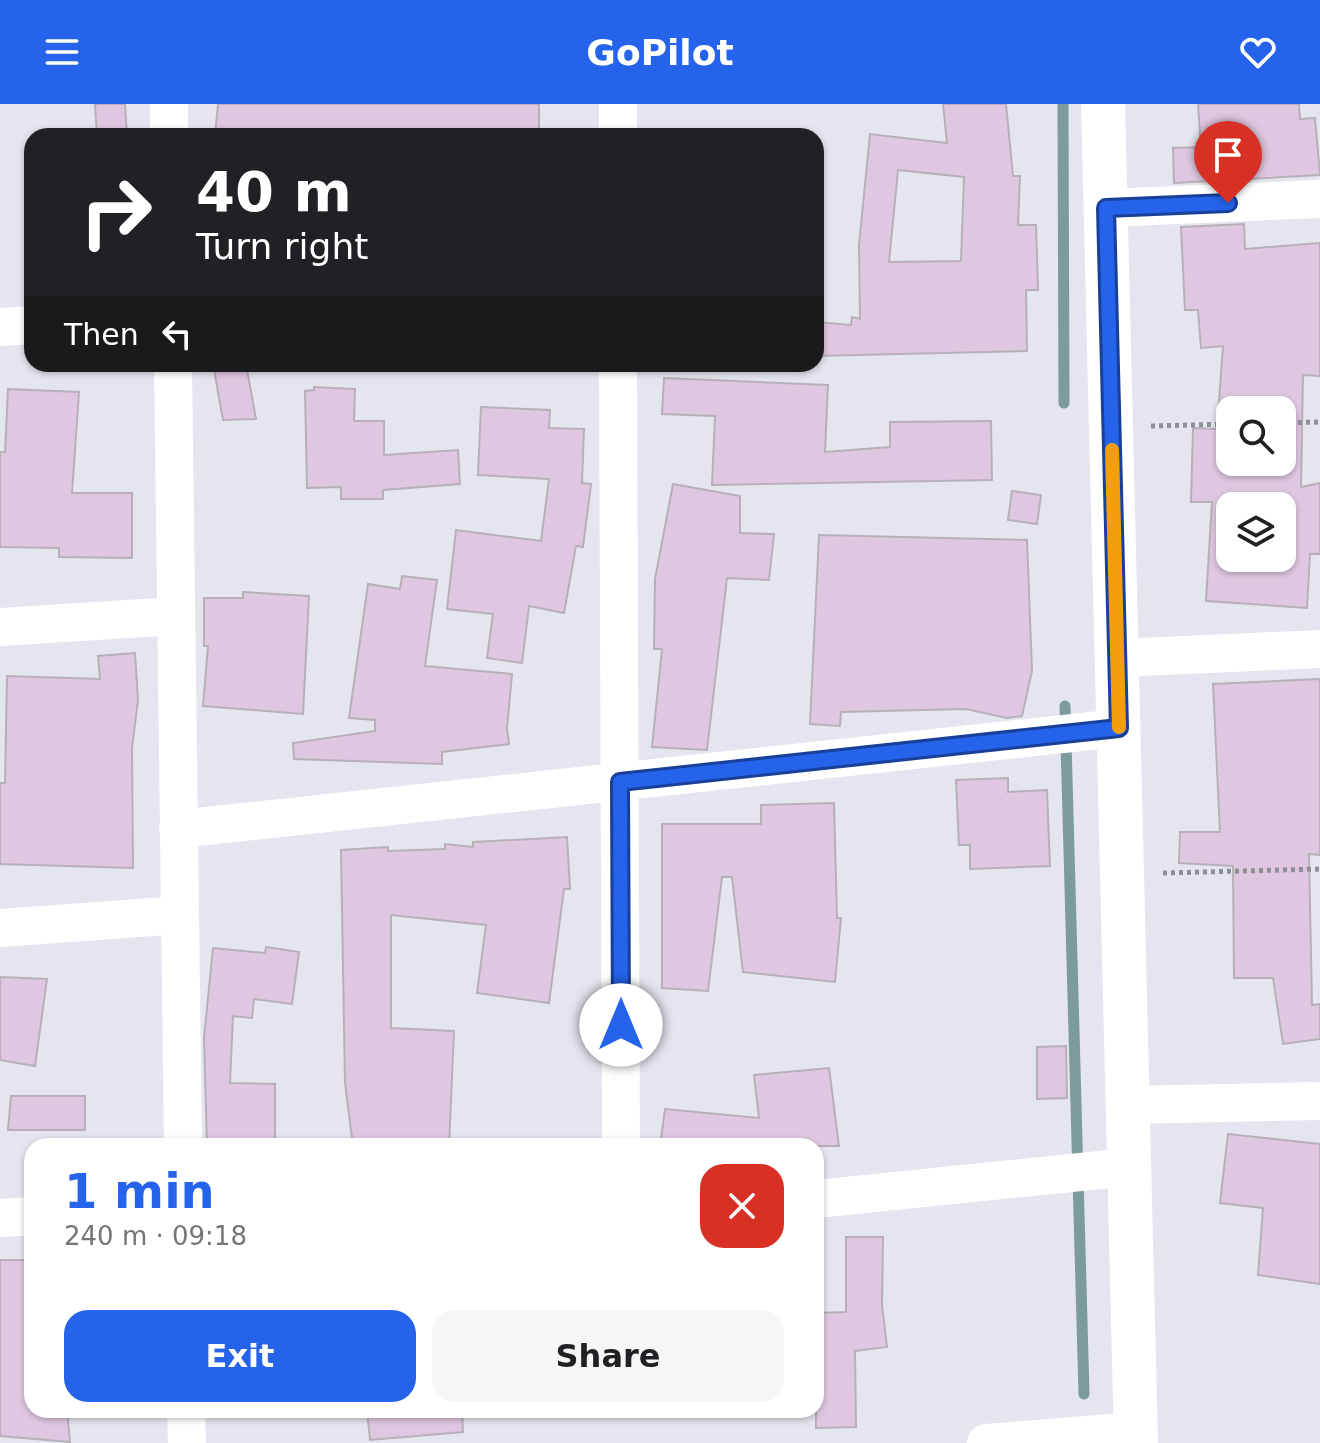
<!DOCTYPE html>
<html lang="en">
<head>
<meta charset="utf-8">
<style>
	:root { --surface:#fff; --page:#f6f6f6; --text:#202124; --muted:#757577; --accent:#2563eb }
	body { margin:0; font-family:"DejaVu Sans",sans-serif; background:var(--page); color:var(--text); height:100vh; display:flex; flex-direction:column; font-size:30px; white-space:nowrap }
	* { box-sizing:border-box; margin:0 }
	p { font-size:26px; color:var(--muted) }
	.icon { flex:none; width:44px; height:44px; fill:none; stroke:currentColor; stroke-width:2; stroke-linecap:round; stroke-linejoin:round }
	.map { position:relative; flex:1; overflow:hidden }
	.sheet { position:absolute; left:24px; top:1034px; width:800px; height:280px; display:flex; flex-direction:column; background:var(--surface); border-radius:24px; box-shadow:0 2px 6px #0004 }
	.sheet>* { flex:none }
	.hud { position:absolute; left:24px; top:24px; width:800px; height:244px; border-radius:24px; box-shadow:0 2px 6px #0004; background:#202124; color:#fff; overflow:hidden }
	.fabs { position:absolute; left:1216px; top:292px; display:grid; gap:16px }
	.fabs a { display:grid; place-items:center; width:80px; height:80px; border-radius:16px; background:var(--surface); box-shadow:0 2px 6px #0004; font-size:40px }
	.pin { position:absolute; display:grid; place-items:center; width:68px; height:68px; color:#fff; margin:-82px -34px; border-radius:50% 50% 50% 0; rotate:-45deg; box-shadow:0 0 8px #0007 }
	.pin .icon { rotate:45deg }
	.me { position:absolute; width:88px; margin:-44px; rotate:0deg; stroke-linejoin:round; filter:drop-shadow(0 0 6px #0008) }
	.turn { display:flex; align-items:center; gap:28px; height:168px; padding:0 40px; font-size:36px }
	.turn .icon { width:104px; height:104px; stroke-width:2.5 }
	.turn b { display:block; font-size:56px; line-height:68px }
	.then { display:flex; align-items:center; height:76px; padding:0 40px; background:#0003; gap:16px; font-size:30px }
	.round { display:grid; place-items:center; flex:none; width:84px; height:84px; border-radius:24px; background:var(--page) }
	.head { display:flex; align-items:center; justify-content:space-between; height:136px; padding:0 40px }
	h1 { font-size:48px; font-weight:700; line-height:60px; color:var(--accent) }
	.button { display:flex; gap:16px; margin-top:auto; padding:16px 40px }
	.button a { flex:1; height:92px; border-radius:24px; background:var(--accent); color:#fff; font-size:32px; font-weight:700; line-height:92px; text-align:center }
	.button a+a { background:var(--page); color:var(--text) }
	header { display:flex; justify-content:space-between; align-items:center; height:104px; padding:0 40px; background:var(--accent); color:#fff; font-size:36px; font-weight:700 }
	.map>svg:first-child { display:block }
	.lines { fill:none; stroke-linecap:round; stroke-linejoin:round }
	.stream { stroke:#7c9b9c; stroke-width:11 }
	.building { fill:#e0c7e1; stroke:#b7b0b7; stroke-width:2; fill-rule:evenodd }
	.path { stroke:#8e8e95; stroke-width:5; stroke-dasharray:4 4; stroke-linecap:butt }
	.street { stroke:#fff; stroke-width:38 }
	.secondary { stroke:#fff; stroke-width:44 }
	.route-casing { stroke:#184099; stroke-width:20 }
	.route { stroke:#2563eb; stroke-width:14 }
	.slow { stroke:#f59e0b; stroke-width:14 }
</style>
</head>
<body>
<header><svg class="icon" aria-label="menu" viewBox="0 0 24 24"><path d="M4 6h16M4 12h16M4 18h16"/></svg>GoPilot<svg class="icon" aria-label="heart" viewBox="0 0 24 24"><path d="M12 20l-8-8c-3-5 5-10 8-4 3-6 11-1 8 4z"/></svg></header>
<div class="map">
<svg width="1320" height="1339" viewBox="0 0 1320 1339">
	<rect width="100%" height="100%" fill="#e4e5ee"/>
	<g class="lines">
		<!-- stream -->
		<g class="stream">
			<path d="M1063,0L1064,299"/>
			<path d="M1065,602L1084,1290"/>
		</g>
	</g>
	<!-- building -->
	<g class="building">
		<path d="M95,0H125L127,32H97Z"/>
		<path d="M218,0H539V32H215Z"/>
		<path d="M943,0H1006L1013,72H1020L1018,121H1036L1038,186H1026L1027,247L816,252V218L851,221L852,213L860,215L859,141L870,30L947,39ZM898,66L964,73L961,157L889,158Z"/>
		<path d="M1198,0H1299L1300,15L1315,14L1320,71L1174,79L1173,44L1201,43Z"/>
		<path d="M1244,120L1245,145L1320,139V272L1303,271L1301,383L1320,379V450H1310L1307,504L1206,497L1212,398H1191L1193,324L1217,325L1223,242L1201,244L1198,206H1185L1181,123ZM1230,306H1282V358H1230ZM1230,402H1282V454H1230Z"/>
		<path d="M213,260H246L256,315L223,316Z"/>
		<path d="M664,274L828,281L825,348L890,343V318L991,317L992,376L712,381L715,312L662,310Z"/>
		<path d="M314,283L355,285L354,317H384V351L458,346L460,380L383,386V395H341V383L307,384L305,287L314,286Z"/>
		<path d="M8,285L79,288L72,389H132V454L59,453V444L0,443V348H5Z"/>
		<path d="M481,303L550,306L549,324L584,325L582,379L591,380L583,443L576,442L564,509L529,502L522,559L487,554L493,510L447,505L456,426L541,437L549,375L478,371Z"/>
		<path d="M673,380L740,392V429L774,430L769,476L727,474L707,646L652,643L662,545H654L655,475Z"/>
		<path d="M1012,387L1041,391L1037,420L1008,416Z"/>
		<path d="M819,431L1027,436L1032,567L1022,612L1007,614L966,605L841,608L840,622L810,620Z"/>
		<path d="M402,472L437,476L425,562L512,570L507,624L509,640L442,648V660L294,655L293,639L375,627V616L349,614L368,480L400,485Z"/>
		<path d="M243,488L309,492L303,610L203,602L208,542H204V494H243Z"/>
		<path d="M135,549L138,596L132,644L133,764L0,760V679H5L7,572L100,575L98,552Z"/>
		<path d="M1320,575V751L1309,750L1312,901L1320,900V935L1283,940L1273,874H1234L1233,762L1179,759L1180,728H1220L1213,580Z"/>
		<path d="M1008,674V688L1047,686L1050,762L970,765V741H959L956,676Z"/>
		<path d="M834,699L837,814H841L835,878L743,868L732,773H722L708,887L662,884V720H761V701Z"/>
		<path d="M567,733L570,785H564L549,899L477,889L486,821L391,811V924L454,927L449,1042H353L345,979L341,746L388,743V747L445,745V740L473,743V738Z"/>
		<path d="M266,843L299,848L292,900L254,895L252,914L233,912L230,979L275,980V1042H207L204,934L213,844L265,849Z"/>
		<path d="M0,873L47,875L35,962L0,956Z"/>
		<path d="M1066,942L1067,994L1037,995V943Z"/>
		<path d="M829,964L839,1042H660L665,1005L759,1014L754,971Z"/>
		<path d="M11,992H85V1026H8Z"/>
		<path d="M1228,1030L1320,1040V1180L1258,1171L1263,1104L1220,1099Z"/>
		<path d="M846,1133H883L882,1201L887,1243L855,1247L856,1323L816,1324V1209L846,1208Z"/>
		<path d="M0,1156H32V1306H67L70,1338L0,1332Z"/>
		<path d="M367,1306H462L463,1328L370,1336Z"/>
	</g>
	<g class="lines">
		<!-- path -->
		<g class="path">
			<path d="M1282,319L1320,318"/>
			<path d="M1151,322L1230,320"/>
			<path d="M1163,769L1320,765"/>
		</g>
		<!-- street -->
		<g class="street">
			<path d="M169,0V32"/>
			<path d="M618,0V32"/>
			<path d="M1106,104L1320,95"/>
			<path d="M0,223L32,221"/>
			<path d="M173,260L183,1042"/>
			<path d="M618,260L621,1042"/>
			<path d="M0,523L176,512"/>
			<path d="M1117,554L1320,545"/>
			<path d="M178,725L1119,624"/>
			<path d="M0,824L180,811"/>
			<path d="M1128,1001L1320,997"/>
			<path d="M816,1095L1129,1063"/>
			<path d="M0,1114L32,1112"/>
			<path d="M186,1306L187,1339"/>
			<path d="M986,1339L1136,1327"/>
		</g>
		<!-- secondary -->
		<path class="secondary" d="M1103,0L1136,1339"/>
	</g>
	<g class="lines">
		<defs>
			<path id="route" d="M621,921L620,678L1119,624L1106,104L1228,99"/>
		</defs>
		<!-- route casing -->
		<use href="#route" class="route-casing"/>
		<!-- route -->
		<use href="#route" class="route"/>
		<!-- slow -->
		<path class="slow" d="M1112,346L1119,623"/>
	</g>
</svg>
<div class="fabs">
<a><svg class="icon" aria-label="search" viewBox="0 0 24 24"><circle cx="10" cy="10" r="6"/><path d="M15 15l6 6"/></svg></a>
<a><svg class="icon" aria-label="layers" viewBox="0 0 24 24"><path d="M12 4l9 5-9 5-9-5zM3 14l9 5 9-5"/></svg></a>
</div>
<div class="pin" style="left:1228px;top:99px;background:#d93025"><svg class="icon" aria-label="arrive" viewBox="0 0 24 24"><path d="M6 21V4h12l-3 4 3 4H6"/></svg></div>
<svg class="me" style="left:621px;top:921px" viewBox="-20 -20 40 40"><circle r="19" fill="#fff"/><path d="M0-13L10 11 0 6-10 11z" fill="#2563eb"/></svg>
<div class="hud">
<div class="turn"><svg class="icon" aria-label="right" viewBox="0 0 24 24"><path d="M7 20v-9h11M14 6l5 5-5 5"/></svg><div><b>40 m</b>Turn right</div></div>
<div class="then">Then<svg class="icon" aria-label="left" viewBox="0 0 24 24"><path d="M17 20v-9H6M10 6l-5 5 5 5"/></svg></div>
</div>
<section class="sheet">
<div class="head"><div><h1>1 min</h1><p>240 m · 09:18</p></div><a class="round" style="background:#d93025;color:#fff"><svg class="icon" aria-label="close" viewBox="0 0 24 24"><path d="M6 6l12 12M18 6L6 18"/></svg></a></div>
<div class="button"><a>Exit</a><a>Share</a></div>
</section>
</div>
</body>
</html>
